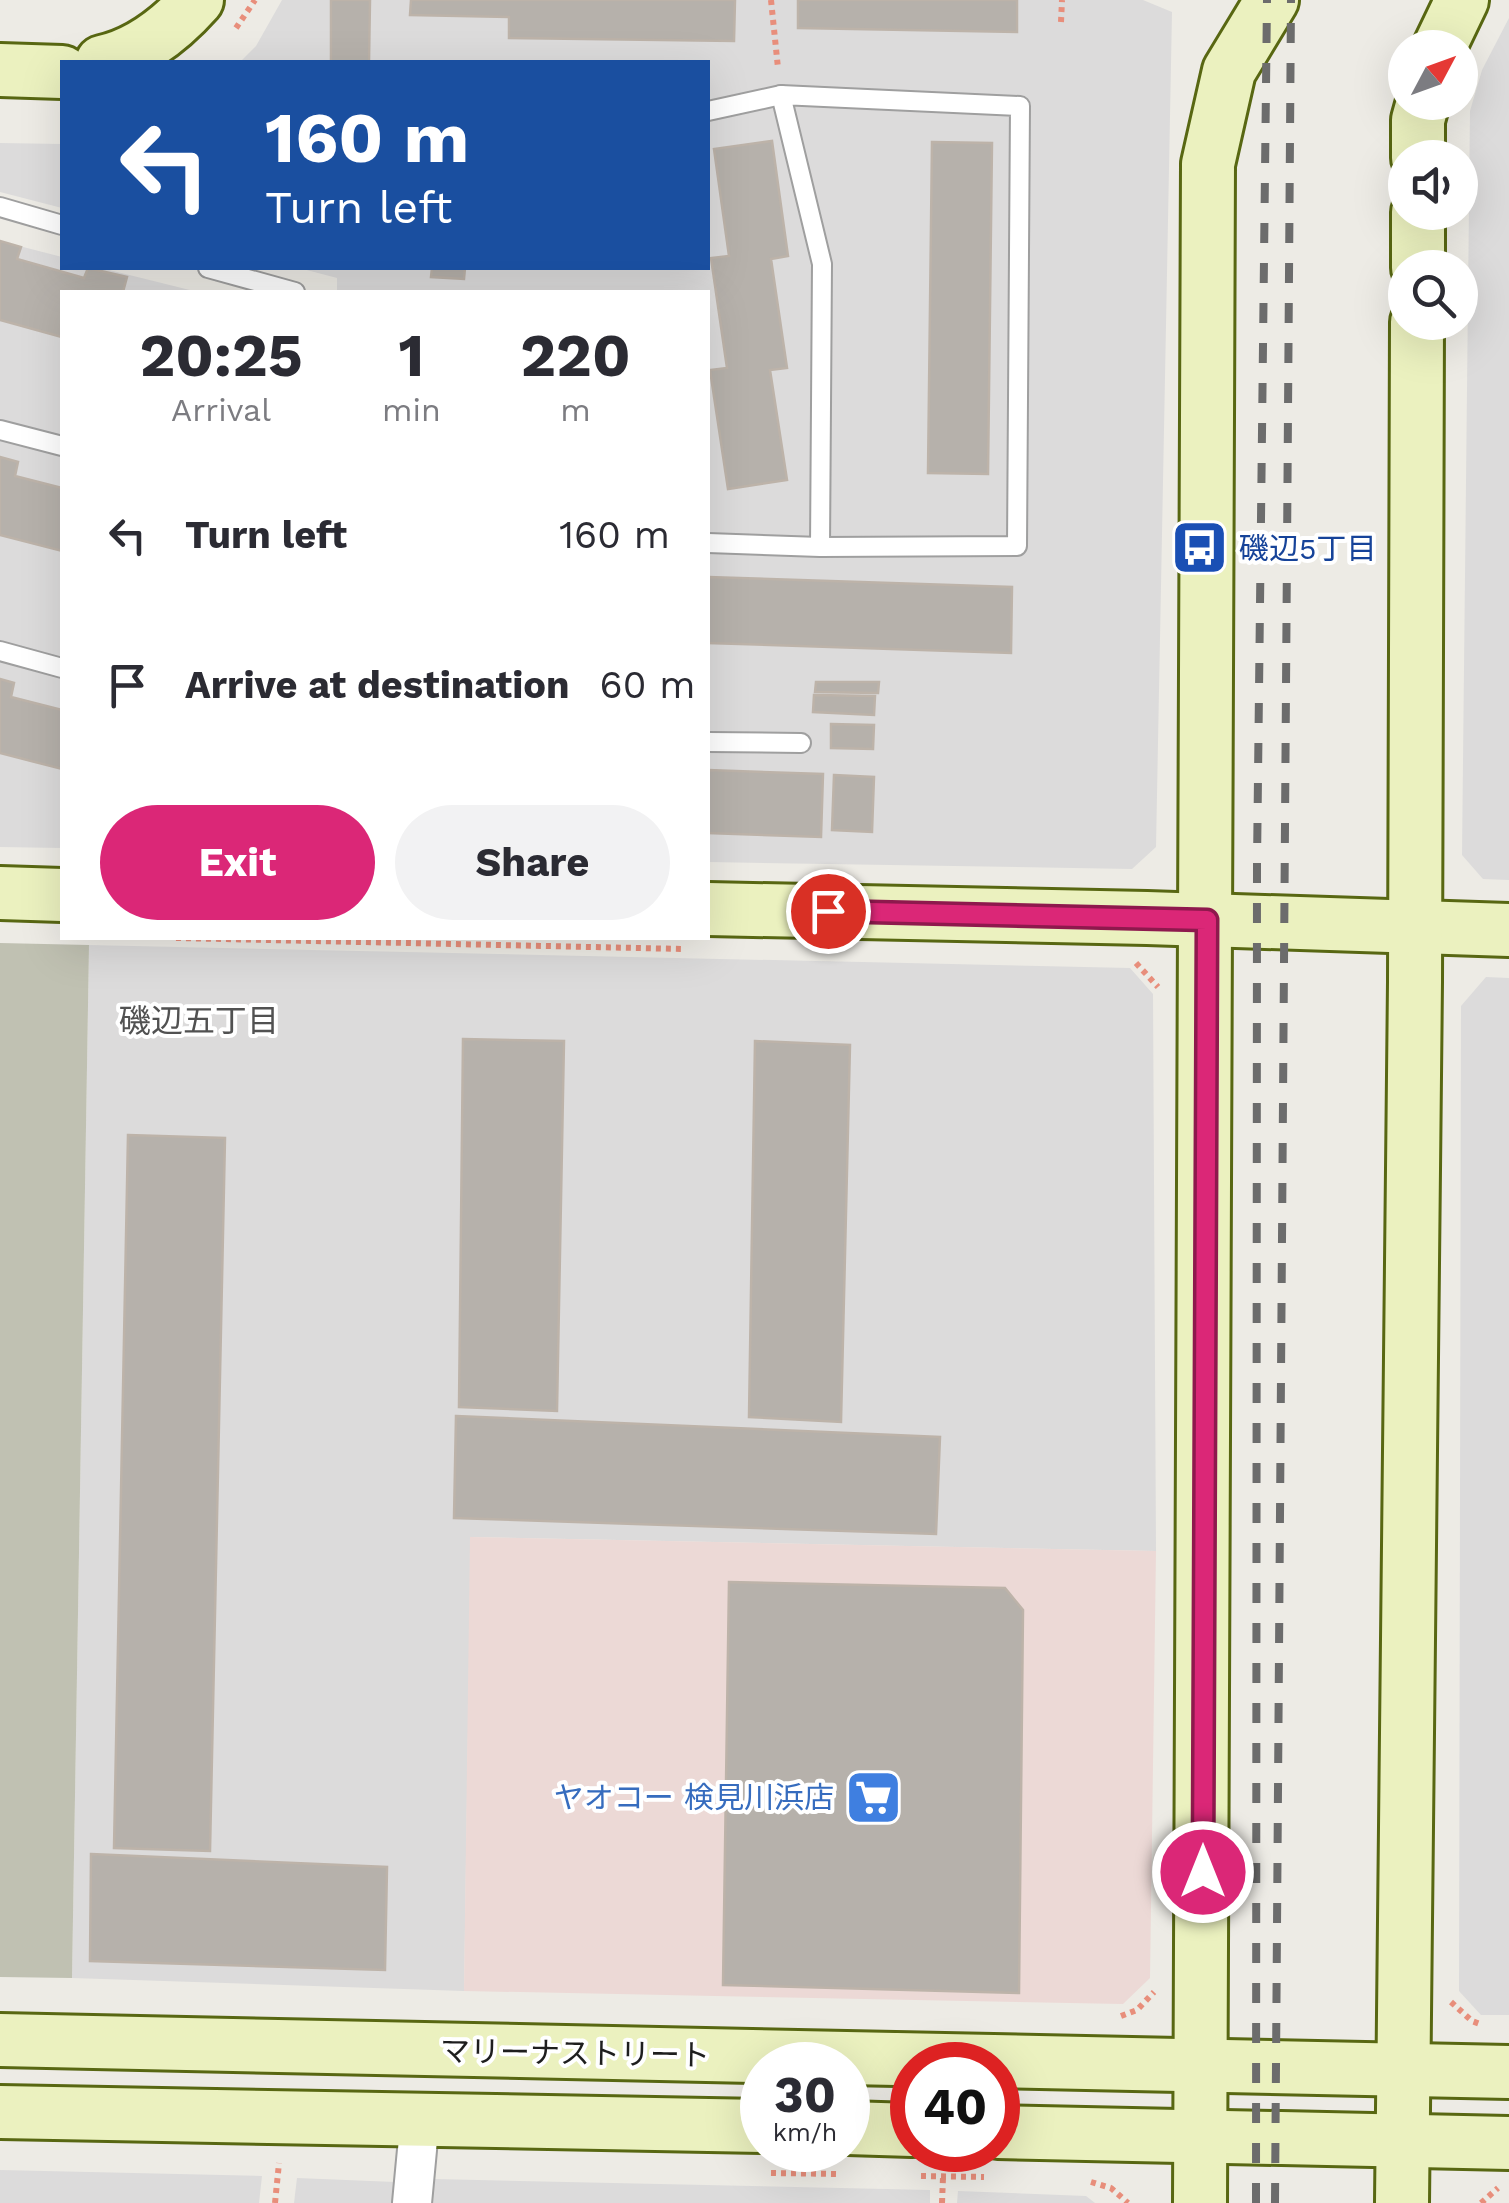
<!DOCTYPE html>
<html lang="en">
<head>
<meta charset="utf-8">
<style>
	:root { --surface:#fff; --page:#f2f2f3; --text:#2b2b33; --muted:#7c7c81; --accent:#db2777 }
	body { margin:0; font-family:"Work Sans","Noto Sans JP",sans-serif; background:var(--page); color:var(--text); height:100vh; display:flex; flex-direction:column; font-size:38px; white-space:nowrap }
	* { box-sizing:border-box; margin:0 }
	p { font-size:32px; color:var(--muted) }
	.icon { flex:none; width:55px; height:55px; fill:none; stroke:currentColor; stroke-width:2; stroke-linecap:round; stroke-linejoin:round }
	.map { position:relative; flex:1; overflow:hidden }
	.drawer { position:absolute; left:60px; top:290px; width:650px; height:650px; display:flex; flex-direction:column; background:var(--surface); border-radius:0px; box-shadow:0 10px 40px #0002 }
	.drawer>* { flex:none }
	.banner { position:absolute; left:60px; top:60px; width:650px; height:210px; border-radius:0px; box-shadow:0 10px 40px #0002; background:#1a4fa0; color:#fff; overflow:hidden }
	.needle { width:65px; rotate:49deg }
	.buttons { position:absolute; left:1388px; top:30px; display:grid; gap:20px }
	.buttons a { display:grid; place-items:center; width:90px; height:90px; border-radius:50%; background:var(--surface); box-shadow:0 10px 40px #0002; font-size:50px }
	.speed { position:absolute; left:740px; top:2042px; display:flex; gap:20px; font-size:50px; font-weight:700; text-align:center }
	.speed>* { display:grid; place-content:center; width:130px; height:130px; border-radius:50%; background:var(--surface); box-shadow:0 10px 40px #0002; line-height:1 }
	.speed small { font-size:25px; font-weight:400 }
	.speed .limit { border:15px solid #d22; background:#fff; color:#111 }
	.pin { position:absolute; display:grid; place-items:center; width:85px; height:85px; color:#fff; margin:-42px; border:5px solid #fff; border-radius:50%; box-shadow:0 2px 10px #0007 }
	.me { position:absolute; width:110px; margin:-55px; rotate:0deg; stroke-linejoin:round; filter:drop-shadow(0 0 8px #0008) }
	.turn { display:flex; align-items:center; gap:35px; height:210px; padding:0 40px; font-size:45px }
	.turn .icon { width:130px; height:130px; stroke-width:2.5 }
	.turn b { display:block; font-size:70px; line-height:85px }
	.eta { display:flex; justify-content:space-evenly; align-items:center; height:170px; text-align:center }
	.eta b { font-size:60px; font-weight:700; line-height:70px }
	.cta { display:flex; gap:20px; margin-top:auto; padding:20px 40px }
	.cta a { flex:1; height:115px; border-radius:60px; background:var(--accent); color:#fff; font-size:40px; font-weight:700; line-height:115px; text-align:center }
	.cta a+a { background:var(--page); color:var(--text) }
	ul { padding:0; list-style:none }
	li { display:flex; align-items:center; gap:30px; height:150px; padding:0 40px }
	li div { flex:1 }
	li b { display:block; font-size:38px }
	li em { font-style:normal }
	.map>svg:first-child { display:block }
	.residential { fill:#dcdbdb }
	.commercial { fill:#ecd9d6 }
	.construction { fill:#c0c1b2 }
	.building { fill:#b6b1ab; stroke:#bdb3a9; stroke-width:2.5 }
	.lines { fill:none; stroke-linecap:round; stroke-linejoin:round }
	.lane-casing { stroke:#9f9f9f; stroke-width:22 }
	.street-casing { stroke:#9f9f9f; stroke-width:42 }
	.secondary-casing { stroke:#586712; stroke-width:58 }
	.path { stroke:#e88e7b; stroke-width:6; stroke-dasharray:5 5; stroke-linecap:butt }
	.lane { stroke:#fff; stroke-width:18 }
	.street { stroke:#fff; stroke-width:38 }
	.secondary { stroke:#ebf1bf; stroke-width:52 }
	.rail { stroke:#6c6c6c; stroke-width:8; stroke-dasharray:20 20; stroke-linecap:butt }
	.route-casing { stroke:#8e194d; stroke-width:25 }
	.route { stroke:#db2777; stroke-width:18 }
	.labels { text-anchor:middle; dominant-baseline:central; stroke-width:8; stroke-linejoin:round; paint-order:stroke }
	.transit-label { font-size:30px; fill:#164399; stroke:#fff; text-anchor:start }
	.shop-label { font-size:30px; fill:#366cbe; stroke:#fff; text-anchor:end }
	.street-label { font-size:30px; fill:#1e1e1e; stroke:#fff }
	.neighbourhood-label { font-size:32px; fill:#515151; stroke:#fff }
</style>
</head>
<body>
<div class="map">
<svg width="1509" height="2203" viewBox="0 0 1509 2203">
	<rect width="100%" height="100%" fill="#edebe5"/>
	<!-- residential -->
	<g class="residential">
		<path d="M282,0H1143L1172,12L1156,847L1132,869L708,862V292H337V278L299,268H708V62H240L256,46Z"/>
		<path d="M1509,18V880L1483,879L1462,855L1470,111L1482,70Z"/>
		<path d="M0,143L62,144V208L0,192Z"/>
		<path d="M0,241L62,257V268H101L198,292H62V848L0,847Z"/>
		<path d="M89,945L1130,968L1153,994L1156,1551L471,1537L464,1991L72,1978Z"/>
		<path d="M1486,977L1509,978V2015H1481L1459,1991L1461,1006Z"/>
		<path d="M0,2170L262,2176L259,2203H0Z"/>
		<path d="M297,2178L395,2182L393,2203H294Z"/>
		<path d="M434,2179L930,2190V2203H432Z"/>
		<path d="M958,2191L1086,2196L1095,2203H957Z"/>
	</g>
	<!-- commercial -->
	<path class="commercial" d="M470,1537L1156,1551L1150,1978L1123,2004L464,1991Z"/>
	<!-- construction -->
	<path class="construction" d="M0,943L89,945L72,1978L0,1977Z"/>
	<!-- building -->
	<g class="building">
		<path d="M331,0H370L369,62H331Z"/>
		<path d="M411,0H735L734,41L509,38V17L410,15Z"/>
		<path d="M798,0H1017V32L798,28Z"/>
		<path d="M772,141L788,256L771,259L787,368L770,370L787,480L728,489L710,370L727,368L711,258L729,256L714,149Z"/>
		<path d="M932,142L992,143L988,474L928,473Z"/>
		<path d="M0,241L21,247L17,259L84,278L88,268L127,277L123,292H126H62V337L0,320Z"/>
		<path d="M432,268H465L464,279L431,277Z"/>
		<path d="M0,457L18,462L15,476L62,488V551L0,535Z"/>
		<path d="M708,577L1012,587L1011,653L708,643Z"/>
		<path d="M0,679L14,683L11,697L62,710V769L0,753Z"/>
		<path d="M816,682H879L878,693L815,692Z"/>
		<path d="M814,695L875,696L874,715L813,712Z"/>
		<path d="M831,724L874,725L873,749L831,748Z"/>
		<path d="M708,770L823,774L821,837L708,833Z"/>
		<path d="M834,775L874,777L872,832L832,830Z"/>
		<path d="M463,1039L564,1041L557,1411L459,1407Z"/>
		<path d="M755,1041L850,1045L841,1422L749,1417Z"/>
		<path d="M128,1135L225,1138L210,1851L114,1848Z"/>
		<path d="M456,1416L940,1437L936,1534L454,1518Z"/>
		<path d="M729,1582L1005,1588L1023,1610L1019,1993L723,1985Z"/>
		<path d="M91,1854L387,1867L385,1970L90,1961Z"/>
	</g>
	<g class="lines">
		<defs>
			<g id="lane">
				<path d="M708,111L781,95"/>
				<path d="M0,207L62,225"/>
				<path d="M208,268L295,292"/>
				<path d="M0,430L62,446"/>
				<path d="M708,543L820,547L1017,546L1020,106L781,95L822,264L820,547"/>
				<path d="M0,651L62,668"/>
				<path d="M708,742L801,743"/>
			</g>
			<path id="street" d="M412,2203L420,2118"/>
			<g id="secondary">
				<path d="M1439,48L1462,0"/>
				<path d="M102,62C139,54 172,28 197,0"/>
				<path d="M0,70L62,72"/>
				<path d="M1418,158V120L1423,102"/>
				<path d="M1418,268V212"/>
				<path d="M0,893L62,895"/>
				<path d="M708,909L1147,918L1509,930"/>
				<path d="M0,2040L1509,2072"/>
				<path d="M0,2112L762,2126"/>
				<path d="M848,2128L912,2130"/>
				<path d="M998,2132L1509,2143"/>
				<path d="M1200,2203L1208,164L1229,71L1272,0"/>
				<path d="M1402,2203L1415,982L1417,322"/>
			</g>
		</defs>
		<!-- lane casing -->
		<use href="#lane" class="lane-casing"/>
		<!-- street casing -->
		<use href="#street" class="street-casing"/>
		<!-- secondary casing -->
		<use href="#secondary" class="secondary-casing"/>
		<!-- path -->
		<g class="path">
			<path d="M771,0L778,68"/>
			<path d="M1061,22L1062,0"/>
			<path d="M236,28L255,0"/>
			<path d="M176,938L684,949"/>
			<path d="M1136,963L1158,987"/>
			<path d="M1451,2002L1472,2021L1480,2024"/>
			<path d="M1121,2016L1137,2010L1154,1992"/>
			<path d="M771,2173L839,2174"/>
			<path d="M921,2176L984,2177"/>
			<path d="M1091,2182L1111,2188L1128,2203"/>
			<path d="M275,2203L279,2163"/>
			<path d="M942,2203L943,2177"/>
			<path d="M1481,2203L1498,2188"/>
		</g>
		<!-- lane -->
		<use href="#lane" class="lane"/>
		<!-- street -->
		<use href="#street" class="street"/>
		<!-- secondary -->
		<use href="#secondary" class="secondary"/>
		<!-- rail -->
		<g class="rail">
			<path d="M1256,2203L1257,864L1267,0"/>
			<path d="M1275,2203L1291,0"/>
		</g>
	</g>
	<g class="lines">
		<defs>
			<path id="route" d="M828,911L1207,920L1203,1872"/>
		</defs>
		<!-- route casing -->
		<use href="#route" class="route-casing"/>
		<!-- route -->
		<use href="#route" class="route"/>
	</g>
	<!-- icons -->
	<defs>
		<symbol id="bus-square" viewBox="-11 -11 22 22"><rect x="-9" y="-9" width="18" height="18" rx="4" fill="#1a4fb4" stroke="#fff"/><path d="M-5-6H5V4H4V6H2V4H-2V6H-4V4H-5ZM-3.5-4V0h7V-4ZM-3.5 1.2v1.5H-2V1.2ZM2 1.2v1.5H3.5V1.2Z" fill="#fff"/></symbol>
		<symbol id="supermarket-square" viewBox="-11 -11 22 22"><rect x="-9" y="-9" width="18" height="18" rx="4" fill="#3f7fe0" stroke="#fff"/><path d="M-6-5.5h2.5l.6 2H6L4.5 2H-2.5L-4.4-4H-6ZM-1.5 3.2a1.3 1.3 0 1 0 .1 0ZM3 3.2a1.3 1.3 0 1 0 .1 0Z" fill="#fff"/></symbol>
	</defs>
	<g fill-rule="evenodd">
		<use href="#bus-square" x="1168" y="516" width="63" height="63"/>
		<use href="#supermarket-square" x="842" y="1766" width="63" height="63"/>
	</g>
	<g class="labels">
		<!-- transit labels -->
		<g class="transit-label">
			<text x="1239" y="548">磯辺5丁目</text>
		</g>
		<!-- shop labels -->
		<g class="shop-label">
			<text x="834" y="1797">ヤオコー 検見川浜店</text>
		</g>
		<!-- street labels -->
		<g class="street-label">
			<text transform="translate(575 2053) rotate(1)">マリーナストリート</text>
		</g>
		<!-- neighbourhood labels -->
		<g class="neighbourhood-label">
			<text x="199" y="1021">磯辺五丁目</text>
		</g>
	</g>
</svg>
<div class="buttons">
<a><svg class="needle" viewBox="-14 -14 28 28"><path d="M0-13l5 13h-10z" fill="#e53935"/><path d="M0 13l5-13h-10z" fill="#7c7c81"/></svg></a>
<a><svg class="icon" aria-label="sound" viewBox="0 0 24 24"><path d="M4 9h4l5-4v14l-5-4H4zM17 9q2 3 0 6"/></svg></a>
<a><svg class="icon" aria-label="search" viewBox="0 0 24 24"><circle cx="10" cy="10" r="6"/><path d="M15 15l6 6"/></svg></a>
</div>
<div class="speed"><div>30<small>km/h</small></div><div class="limit">40</div></div>
<div class="pin" style="left:828px;top:911px;background:#d93025"><svg class="icon" aria-label="arrive" viewBox="0 0 24 24"><path d="M6 21V4h12l-3 4 3 4H6"/></svg></div>
<svg class="me" style="left:1203px;top:1872px" viewBox="-20 -20 40 40"><circle r="17" fill="#db2777" stroke="#fff" stroke-width="3"/><path d="M0-11L8 9 0 5-8 9z" fill="#fff"/></svg>
<div class="banner">
<div class="turn"><svg class="icon" aria-label="left" viewBox="0 0 24 24"><path d="M17 20v-9H6M10 6l-5 5 5 5"/></svg><div><b>160 m</b>Turn left</div></div>
</div>
<section class="drawer">
<div class="eta">
<div><b>20:25</b><p>Arrival</p></div>
<div><b>1</b><p>min</p></div>
<div><b>220</b><p>m</p></div>
</div>
<ul>
<li><svg class="icon" aria-label="left" viewBox="0 0 24 24"><path d="M17 20v-9H6M10 6l-5 5 5 5"/></svg><div><b>Turn left</b></div><em>160 m</em></li>
<li><svg class="icon" aria-label="arrive" viewBox="0 0 24 24"><path d="M6 21V4h12l-3 4 3 4H6"/></svg><div><b>Arrive at destination</b></div><em>60 m</em></li>
</ul>
<div class="cta"><a>Exit</a><a>Share</a></div>
</section>
</div>
</body>
</html>
